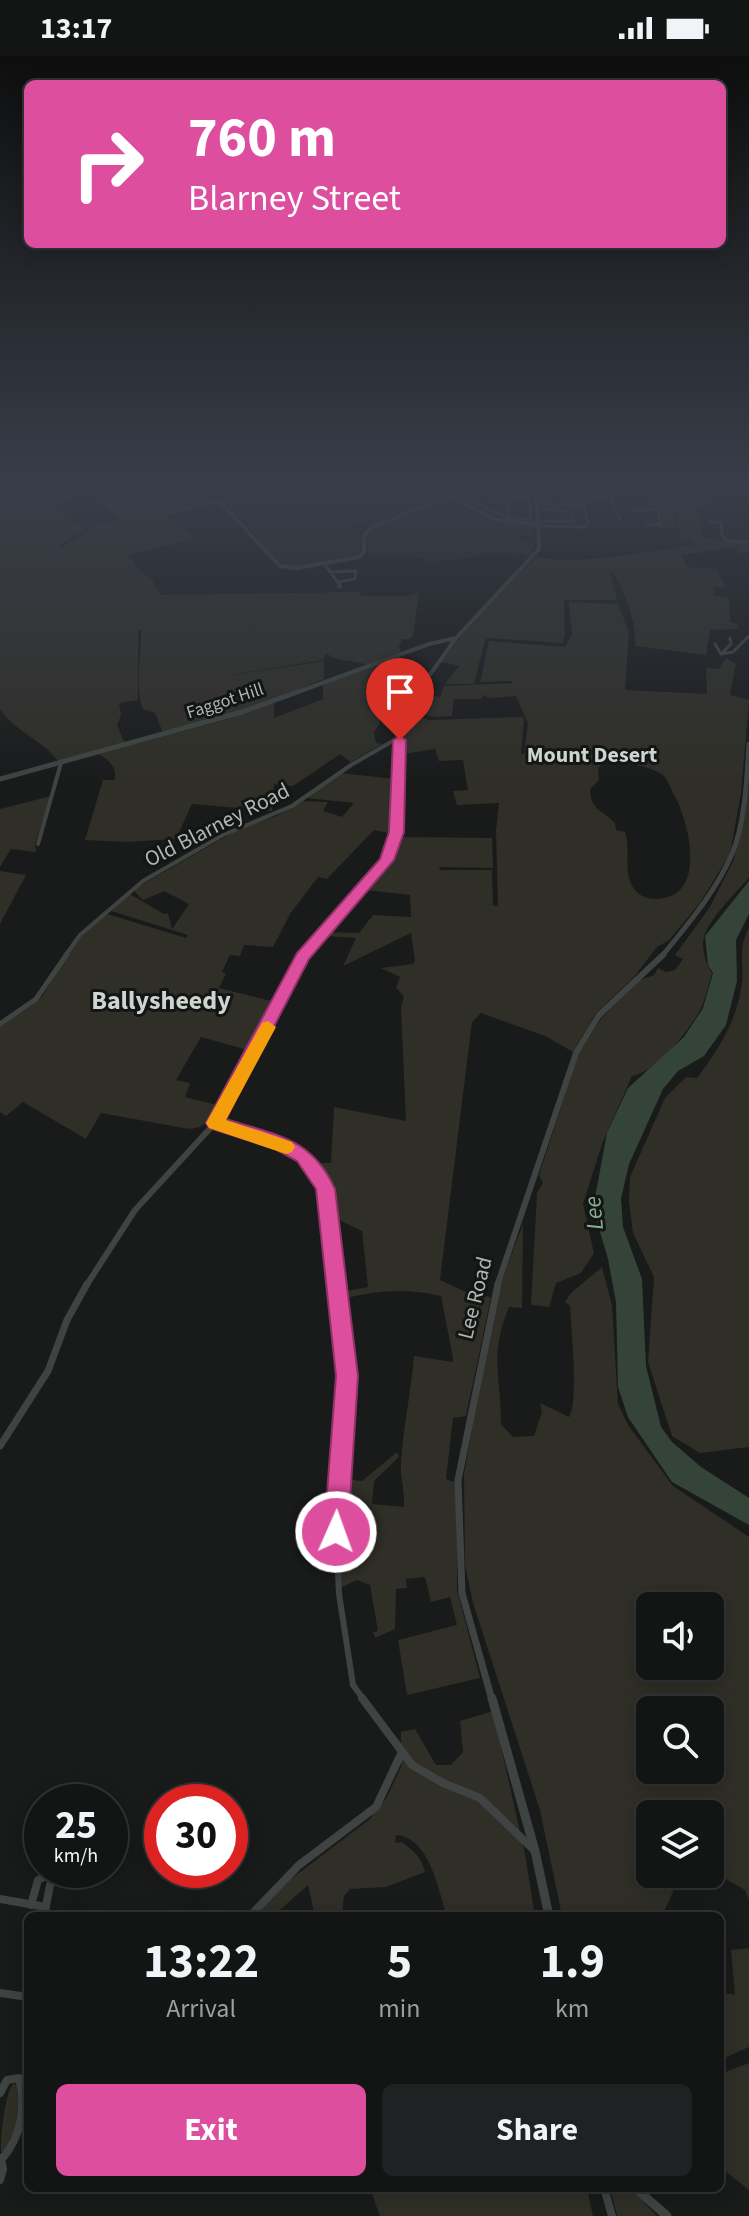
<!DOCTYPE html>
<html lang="en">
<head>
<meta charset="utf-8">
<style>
	:root { --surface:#131414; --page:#202122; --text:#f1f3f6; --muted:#9d9ea0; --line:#323334; --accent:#dd4e9f }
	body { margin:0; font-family:"Source Sans 3",sans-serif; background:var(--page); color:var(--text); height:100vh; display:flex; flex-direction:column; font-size:30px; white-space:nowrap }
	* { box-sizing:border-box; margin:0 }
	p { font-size:26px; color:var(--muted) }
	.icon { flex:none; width:44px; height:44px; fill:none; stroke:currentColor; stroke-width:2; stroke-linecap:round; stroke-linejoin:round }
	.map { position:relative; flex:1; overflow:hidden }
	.sheet { position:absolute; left:24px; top:1856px; width:700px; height:280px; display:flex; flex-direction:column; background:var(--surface); border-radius:12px; box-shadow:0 4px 20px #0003,0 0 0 2px var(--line) }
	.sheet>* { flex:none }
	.guide { position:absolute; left:24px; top:24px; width:702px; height:168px; border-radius:12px; box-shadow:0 4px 20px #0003,0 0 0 2px var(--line); background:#dd4e9f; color:#fff; overflow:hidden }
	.tools { position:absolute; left:636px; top:1536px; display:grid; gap:16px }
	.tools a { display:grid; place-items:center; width:88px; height:88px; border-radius:12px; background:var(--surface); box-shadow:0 4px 20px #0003,0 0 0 2px var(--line); font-size:40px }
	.speed { position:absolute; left:24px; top:1728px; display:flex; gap:16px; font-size:40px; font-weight:700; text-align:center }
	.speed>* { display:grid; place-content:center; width:104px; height:104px; border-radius:50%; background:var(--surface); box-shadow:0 4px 20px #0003,0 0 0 2px var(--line); line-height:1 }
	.speed small { font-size:20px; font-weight:400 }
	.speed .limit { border:12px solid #d22; background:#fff; color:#111 }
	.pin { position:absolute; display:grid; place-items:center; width:68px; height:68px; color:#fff; margin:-82px -34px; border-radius:50% 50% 50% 0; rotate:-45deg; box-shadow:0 0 8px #0007 }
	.pin .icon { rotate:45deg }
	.me { position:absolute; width:88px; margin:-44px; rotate:2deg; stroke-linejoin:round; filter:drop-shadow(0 0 6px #0008) }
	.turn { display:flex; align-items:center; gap:28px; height:168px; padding:0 32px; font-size:36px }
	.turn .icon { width:104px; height:104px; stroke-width:2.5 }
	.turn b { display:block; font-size:56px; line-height:68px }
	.eta { display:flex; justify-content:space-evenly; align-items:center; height:136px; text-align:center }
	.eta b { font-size:48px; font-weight:700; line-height:56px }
	.primary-button { display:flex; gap:16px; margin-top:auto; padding:16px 32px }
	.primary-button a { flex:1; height:92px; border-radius:12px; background:var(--accent); color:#fff; font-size:32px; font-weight:700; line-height:92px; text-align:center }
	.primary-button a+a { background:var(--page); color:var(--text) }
	.status { display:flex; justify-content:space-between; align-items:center; height:56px; padding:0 40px; background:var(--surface); direction:ltr }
	.status svg { height:22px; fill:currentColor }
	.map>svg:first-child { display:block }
	.built { fill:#252727 }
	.green { fill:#2f2e27; fill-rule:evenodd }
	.water { fill:#354439 }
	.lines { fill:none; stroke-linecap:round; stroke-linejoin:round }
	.minor-far4 { stroke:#3f4442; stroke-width:3 }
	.minor-far3 { stroke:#3f4442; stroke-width:4 }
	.minor-far2 { stroke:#3f4442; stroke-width:5 }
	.minor-far1 { stroke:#3f4442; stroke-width:6 }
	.minor { stroke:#3f4442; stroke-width:8 }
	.tertiary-far4 { stroke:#3f4442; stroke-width:4 }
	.tertiary-far3 { stroke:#3f4442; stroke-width:5 }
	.tertiary-far2 { stroke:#3f4442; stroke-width:6 }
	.tertiary-far1 { stroke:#3f4442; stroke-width:7 }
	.tertiary { stroke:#3f4442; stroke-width:9 }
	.route { fill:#dd4e9f; stroke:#903367; stroke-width:2 }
	.slow { fill:#f59e0b }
	.labels { text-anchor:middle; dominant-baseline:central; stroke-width:6; stroke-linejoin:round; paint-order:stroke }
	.far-street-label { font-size:18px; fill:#adb8b2; stroke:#141515 }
	.far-quarter-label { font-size:22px; font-weight:bold; fill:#cdd5d1; stroke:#141515 }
	.street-label { font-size:22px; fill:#adb8b2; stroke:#141515 }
	.water-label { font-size:24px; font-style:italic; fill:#88af91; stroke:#141515 }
	.quarter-label { font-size:26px; font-weight:bold; fill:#cdd5d1; stroke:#141515 }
</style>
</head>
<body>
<div class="status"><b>13:17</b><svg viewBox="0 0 49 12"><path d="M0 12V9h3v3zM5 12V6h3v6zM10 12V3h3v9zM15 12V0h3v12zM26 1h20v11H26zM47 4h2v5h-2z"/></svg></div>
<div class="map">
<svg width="749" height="2160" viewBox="0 0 749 2160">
	<rect width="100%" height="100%" fill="#191a1a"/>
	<!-- built -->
	<g class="built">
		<path d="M300,426H436L467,431L368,469L356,468L351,472L361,480L360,495L357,499L296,510L280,507L224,445L241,438Z"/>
		<path d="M449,444L483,462L532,471L535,478L515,480L516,483H536L530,500L494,496L463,503L426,506L425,503L413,501H368L367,479L380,469Z"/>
	</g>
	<!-- green -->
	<g class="green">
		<path d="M0,426H55L57,430L46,433L75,429L88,437L49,449L84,473L59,490L61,492L95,469L165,458L195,483L127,499L136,508L134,509L152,524L161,539L359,536L362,540H407L419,536L413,579L410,583H402L399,591L401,596L367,609C353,603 338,607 326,597L323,604L212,622L324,605V623L255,650L163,677L155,657L143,653C134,631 142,598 141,574H138V644L119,647L121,659L117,669L125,688L58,705C43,684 15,676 0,653Z"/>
		<path d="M59,426H213L215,437L193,443L196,446L155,458L126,462L79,426L61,429Z"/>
		<path d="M641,426H670L668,429C680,438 704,430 721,430L715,442H705L708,452L696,453L703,481L749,487V493L746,497L738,496L736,491L681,499L687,511L716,513L726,531H714L713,539L729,542L730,566L737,568L738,573L710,574L706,599L635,590C637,566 625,538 614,517L609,514L617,544H564L565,578L563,587L488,582L485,584L474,628H445L459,610L441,606L473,565L536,501C580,510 649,495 694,489L692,484H677L680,477L676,461L680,454L673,460L675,471L664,473L658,444Z"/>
		<path d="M569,546L618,548L629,576L625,634L707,638L706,612L719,613L726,602L736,608L730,639L749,644L741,737L730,798L700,847L669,884L657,891L634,921L596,957L573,996L545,980L481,957L472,966L440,1224L466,1236L491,1241L466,1360L453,1362L446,1423L457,1427V1534L480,1622L407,1639L398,1584L457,1569L450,1541L431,1546L425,1521L406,1523L407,1532L396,1533L395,1573L375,1582L373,1576L378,1575L370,1529L357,1524L340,1532L339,1447L343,1423L362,1425L397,1396L399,1401L374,1425L372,1448L404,1451C405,1433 400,1423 401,1407C403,1372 411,1336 414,1300L453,1306V1302L441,1240C406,1232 378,1234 343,1243L342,1236L368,1231L362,1175L337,1163L314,1107H331L334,1051L406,1065L401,951L404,940L396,932L400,921L381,912L413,908L415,905L411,877L343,910L356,882L324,880L326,876L359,877L373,859L411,861L410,839L365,834L390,806L399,781L492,782L493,812L440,811L439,814H492L493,849L472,846L498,850L496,774L499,747L457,749L453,735L468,734L463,704L439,705L435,693L403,698V685L410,659L430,664L521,661L524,662L521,698H524L528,667L516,640L488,642L484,639L480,643H454L452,660L434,661L412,656L418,638L440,641L444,630L513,627L512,625L480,626L489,585L565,591L572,579ZM604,704C619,705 651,710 663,719C667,722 670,731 672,735C688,761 707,834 664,842C654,844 643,843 636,835C621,819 632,795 625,776L616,774L615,767C604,755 590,754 590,733L599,724L598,713Z"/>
		<path d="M378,608L424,616L412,640L374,641L380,667L374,676L376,687L382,688L351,706L340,698L293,730L274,728L272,755L192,748L176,783L126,786L85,784L103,724H114C118,712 109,704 99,698L224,664L274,646V662L323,643V627Z"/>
		<path d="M340,717L395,723L393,778L374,774L327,823L318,821L290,858L273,891L244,889L240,900L230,899L222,916L226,918L219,932L275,946L251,995L201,981L176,1024L190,1027L185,1041L217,1049C211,1065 206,1071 189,1073L101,1057L86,1083L23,1046L6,1060L0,1056V970L41,942L75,887L104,857L186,882L188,879L108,854L130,838L164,858L168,857L172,873L189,848L164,835L143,844L134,835L136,832L239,773L276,760L303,745L328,746L323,755L342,761L354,747L307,742Z"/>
		<path d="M749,731V822C738,834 708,864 704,881C701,891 706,909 712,917C708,929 706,943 700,954C689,975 655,1017 632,1020L602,1088L583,1148L594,1197L581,1217L556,1227L549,1251L531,1249L537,1137L543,1127L539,1119L578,999L602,961L640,924L654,919L658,912L666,916L675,914L683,903L675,899L710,851L734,803Z"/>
		<path d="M51,740L35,788L36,796L11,793L0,811V753Z"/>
		<path d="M0,815L26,819L0,868Z"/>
		<path d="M749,872V1391L700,1397L672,1380L648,1306L654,1221L633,1177L629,1145L630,1121L665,1042L686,1021L697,1022C718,994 735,968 741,933C746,909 736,895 749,872Z"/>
		<path d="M523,1168L522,1252L509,1251C489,1299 501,1319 501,1368L513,1381L534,1380L542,1356L540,1347L569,1361C579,1345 571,1273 570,1250L565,1246L571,1237L602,1211L612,1249L618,1348L628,1369L673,1430L749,1481V1845L745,1834L710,1814V1758H650V1818H672L676,1829L662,1860H562L540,1754L473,1547L465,1509L464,1418L495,1242ZM650,1550H710V1610H650ZM650,1654H710V1714H650Z"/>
		<path d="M493,1655L525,1798L535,1860H447C438,1833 430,1782 396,1779L395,1787L402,1786C414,1795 421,1801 425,1816L386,1831L350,1833L344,1840L342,1860H315L308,1829L273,1860H255L291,1823L370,1763L387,1741L401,1711V1676L415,1673L436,1709H451L463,1696L460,1665Z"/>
		<path d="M749,1892V1991L720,2004V1936L735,1939L731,1894Z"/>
		<path d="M749,2007V2134L720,2111V2018Z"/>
		<path d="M14,2027L21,2033L17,2070L4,2096H1C0,2083 5,2034 14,2027Z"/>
		<path d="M370,2132H587L593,2160H380Z"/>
		<path d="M610,2132H630L657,2160H617Z"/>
	</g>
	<!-- water -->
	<path class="water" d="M749,825V858L736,884L737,925L726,969L704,1000L678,1015L663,1033L629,1108L621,1143L623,1171L642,1223L646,1310L661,1371L672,1386L701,1411L749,1442V1469L672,1426L628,1361L618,1331L616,1246L608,1203L593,1152L607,1077L628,1032L684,981L703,952L713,917L708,909L705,880Z"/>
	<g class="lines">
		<!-- minor-far4 -->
		<g class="minor-far4">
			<path d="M57,426L61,430L79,428L124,463L154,460L221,445"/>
			<path d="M443,426L473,429"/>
			<path d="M490,426H507"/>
			<path d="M640,426L656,441L661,471"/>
			<path d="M489,431L497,430"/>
			<path d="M592,432L614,430"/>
			<path d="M544,435L542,443L551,449L582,450"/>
			<path d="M634,437L653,438"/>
			<path d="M610,440L616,427L629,426"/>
			<path d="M610,440L620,463"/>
			<path d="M568,449L569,440H575"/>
			<path d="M507,450L509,462"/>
			<path d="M507,450L476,435L461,441L509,462"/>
			<path d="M507,450L506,442H529L531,463L509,462"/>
			<path d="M542,454H560"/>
			<path d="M631,455L656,453"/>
			<path d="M544,465H573L570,455H561"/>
			<path d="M708,465L721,467L722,480L728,485L749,486"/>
			<path d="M507,466L509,462"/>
			<path d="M646,469L660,468"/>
			<path d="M540,470L584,471L588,468L583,444L610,440"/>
			<path d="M324,507L341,531H338"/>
			<path d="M330,516L356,515L355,523L338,526"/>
			<path d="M730,582L731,588L721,598L733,596L749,580"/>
			<path d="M715,588L721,598"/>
		</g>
		<!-- minor-far3 -->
		<g class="minor-far3">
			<path d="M38,788L61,707"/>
			<path d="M65,900L80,879L143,825L223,779L292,750L351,709L398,682"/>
		</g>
		<!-- minor-far2 -->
		<g class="minor-far2">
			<path d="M0,968L36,943L67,898"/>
			<path d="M215,1067C237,1074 260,1079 280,1089C337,1115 330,1177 336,1230"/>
		</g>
		<!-- minor-far1 -->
		<path class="minor-far1" d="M336,1228L347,1320L336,1476L339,1538L353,1629L364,1644"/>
		<!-- minor -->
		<g class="minor">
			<path d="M362,1642L412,1709L443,1727L480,1742L533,1793"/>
			<path d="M0,1843L46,1851"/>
			<path d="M31,1849L38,1824L53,1817"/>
			<path d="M44,1860L53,1814"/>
			<path d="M250,1860L299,1809L376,1751L401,1698"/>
			<path d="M0,1937L28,1941"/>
			<path d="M25,1940L28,1931"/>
			<path d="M0,2037L7,2024L19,2022C27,2050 21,2081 2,2103"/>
			<path d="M0,2124L3,2113L1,2102"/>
			<path d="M604,2132L612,2160"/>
		</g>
		<!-- tertiary-far4 -->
		<g class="tertiary-far4">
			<path d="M271,426L231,439L221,447L280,510L297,512L359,501L364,496V480L373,470L460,437L477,426"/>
			<path d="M449,441L497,464L540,469"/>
			<path d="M295,637L429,588L456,582"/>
			<path d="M417,637L456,582L539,493L537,444L541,426"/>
		</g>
		<!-- tertiary-far3 -->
		<g class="tertiary-far3">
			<path d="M0,723L242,656L300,635"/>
			<path d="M304,900L387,804L397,776L398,682L417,635"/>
			<path d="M662,900C688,868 715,837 732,798C745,768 747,721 749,688"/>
		</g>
		<!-- tertiary-far2 -->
		<g class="tertiary-far2">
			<path d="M86,1230L135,1154L215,1067L305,898"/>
			<path d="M497,1230L576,997L599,959L664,898"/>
		</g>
		<!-- tertiary-far1 -->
		<g class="tertiary-far1">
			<path d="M0,1390L48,1315L67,1264L87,1228"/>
			<path d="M492,1644L462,1537L458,1424L498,1228"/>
		</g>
		<!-- tertiary -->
		<g class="tertiary">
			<path d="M492,1642L535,1795L549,1860"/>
			<path d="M635,2132L667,2160"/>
		</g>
	</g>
	<!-- sky -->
	<linearGradient id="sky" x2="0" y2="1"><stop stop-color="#0e0e0e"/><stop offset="0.59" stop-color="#383e49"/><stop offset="1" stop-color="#383e49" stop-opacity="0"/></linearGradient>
	<rect width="749" height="728" fill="url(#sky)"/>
	<!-- route -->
	<path class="route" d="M400,680L406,684L404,776L394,804L309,903L226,1063C275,1079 312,1081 335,1133L358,1320L348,1476L344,1484L336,1487L328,1484L324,1476L336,1320L316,1133L297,1105L275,1093L209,1072L206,1067L297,897L380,803L389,776L393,684Z"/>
	<!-- slow -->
	<path class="slow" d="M268,965L276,971L226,1064L292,1086L295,1091L292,1096L286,1098L209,1072L206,1067L262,967Z"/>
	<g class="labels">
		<!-- far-street labels -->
		<g class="far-street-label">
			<text transform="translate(225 645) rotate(-18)">Faggot Hill</text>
		</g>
		<!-- far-quarter labels -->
		<g class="far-quarter-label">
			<text x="592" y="699">Mount Desert</text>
		</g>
		<!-- street labels -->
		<g class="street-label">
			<text transform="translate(217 769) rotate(-27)">Old Blarney Road</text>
			<text transform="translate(475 1242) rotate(-76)">Lee Road</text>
		</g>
		<!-- water labels -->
		<g class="water-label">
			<text transform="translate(594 1157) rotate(-95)">Lee</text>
		</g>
		<!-- quarter labels -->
		<g class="quarter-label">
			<text x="161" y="944">Ballysheedy</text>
		</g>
	</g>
</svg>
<div class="tools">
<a><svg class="icon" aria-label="sound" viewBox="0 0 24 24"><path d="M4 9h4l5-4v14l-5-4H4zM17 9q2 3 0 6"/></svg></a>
<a><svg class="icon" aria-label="search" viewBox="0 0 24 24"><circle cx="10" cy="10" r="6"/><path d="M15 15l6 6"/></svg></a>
<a><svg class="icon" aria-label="layers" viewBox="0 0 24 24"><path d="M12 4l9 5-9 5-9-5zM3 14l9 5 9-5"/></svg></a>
</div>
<div class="speed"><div>25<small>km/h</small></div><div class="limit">30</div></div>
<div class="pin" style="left:400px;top:684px;background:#d93025"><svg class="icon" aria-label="arrive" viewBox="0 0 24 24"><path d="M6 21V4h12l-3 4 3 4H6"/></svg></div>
<svg class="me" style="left:336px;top:1476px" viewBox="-20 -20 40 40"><circle r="17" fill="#dd4e9f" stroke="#fff" stroke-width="3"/><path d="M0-11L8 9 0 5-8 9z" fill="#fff"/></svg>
<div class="guide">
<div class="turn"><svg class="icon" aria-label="right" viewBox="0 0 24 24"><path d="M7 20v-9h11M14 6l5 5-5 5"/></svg><div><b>760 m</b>Blarney Street</div></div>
</div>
<section class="sheet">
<div class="eta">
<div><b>13:22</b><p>Arrival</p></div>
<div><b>5</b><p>min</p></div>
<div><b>1.9</b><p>km</p></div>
</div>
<div class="primary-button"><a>Exit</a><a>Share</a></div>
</section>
</div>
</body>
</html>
